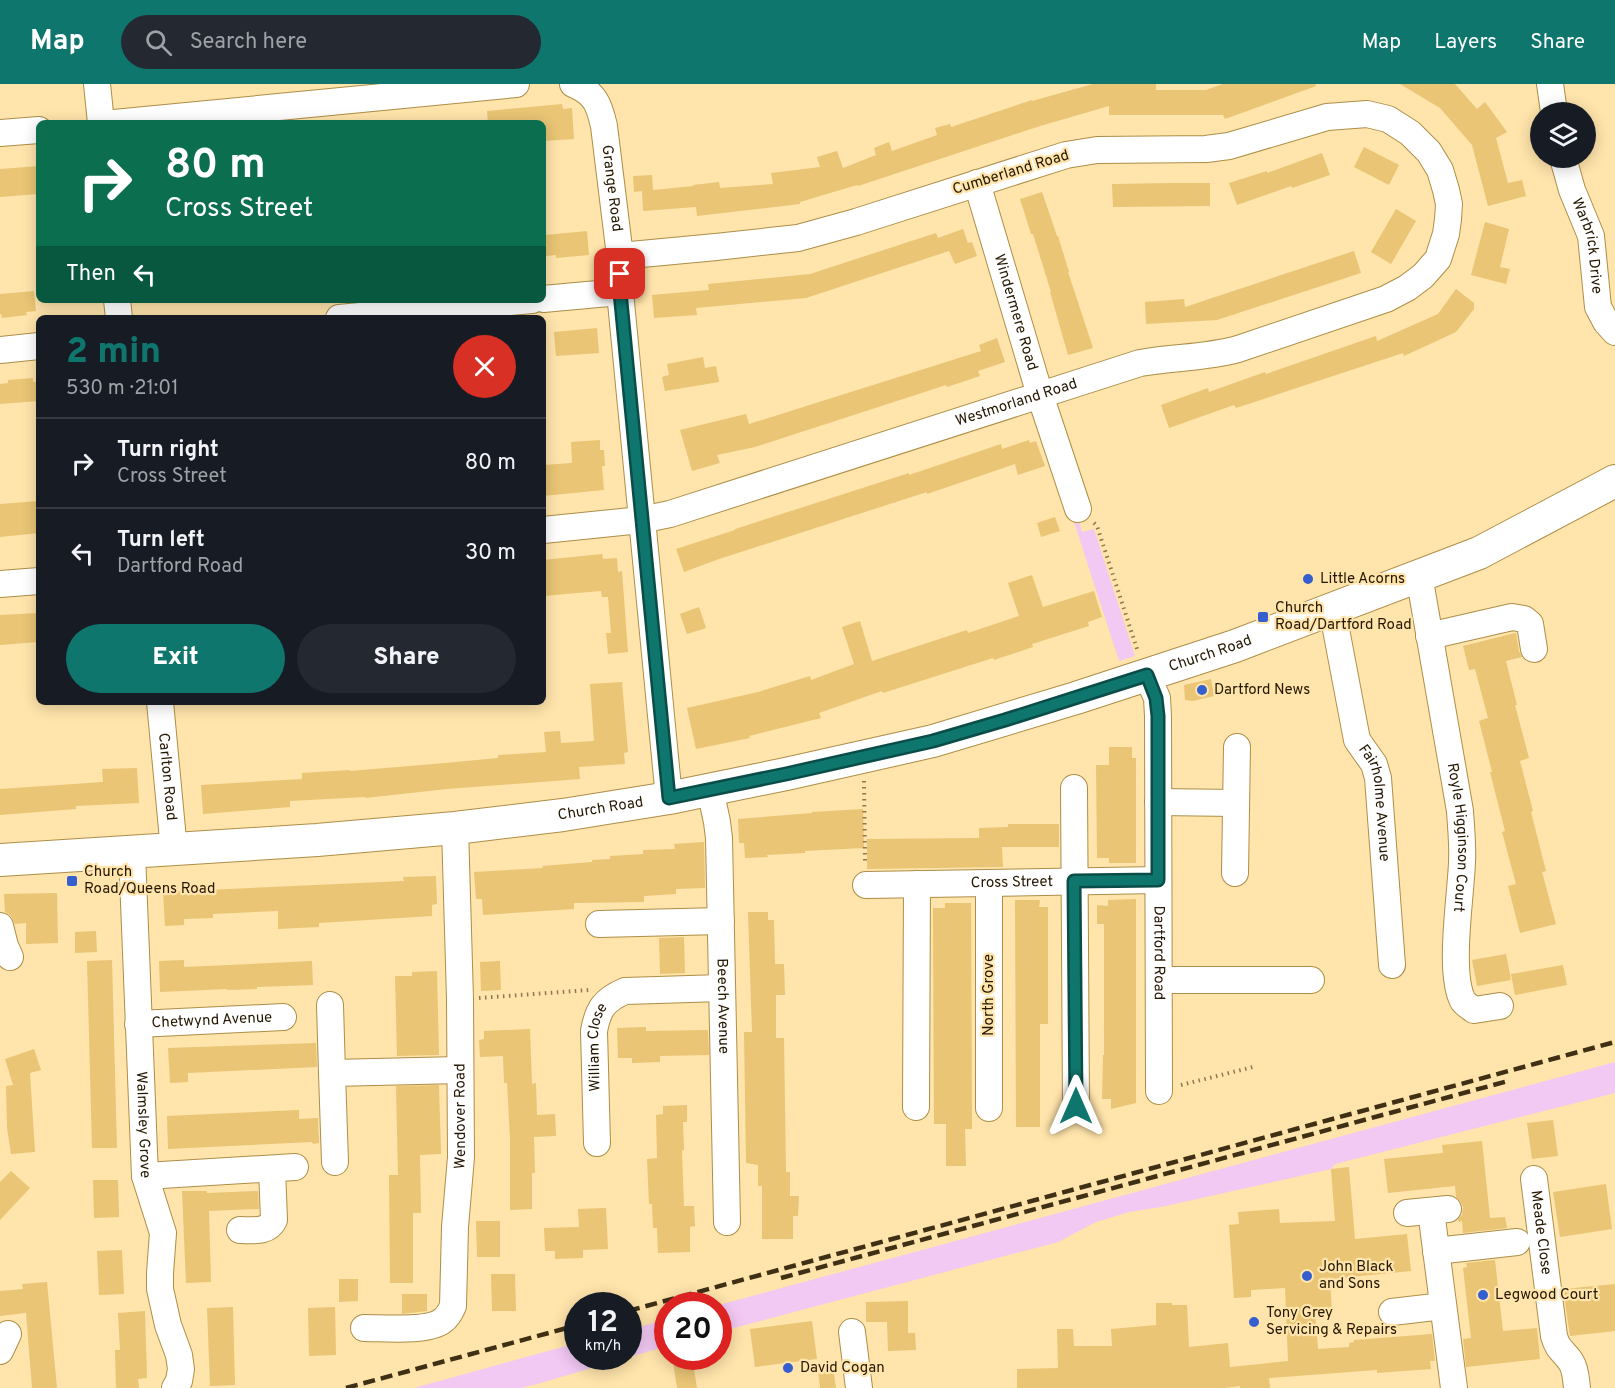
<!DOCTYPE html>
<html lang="en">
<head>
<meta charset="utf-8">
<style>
	:root { --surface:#171b24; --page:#242831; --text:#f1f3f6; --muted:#9ea1a6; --line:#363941; --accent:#0f766e }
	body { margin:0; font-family:Overpass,sans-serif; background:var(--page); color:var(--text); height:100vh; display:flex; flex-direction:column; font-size:22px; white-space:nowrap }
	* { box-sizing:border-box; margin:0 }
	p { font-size:20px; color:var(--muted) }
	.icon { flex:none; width:33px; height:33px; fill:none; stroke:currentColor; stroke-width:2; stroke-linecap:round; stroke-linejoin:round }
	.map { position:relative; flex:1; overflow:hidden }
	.sheet { position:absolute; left:36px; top:231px; width:510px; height:390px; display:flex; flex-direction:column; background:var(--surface); border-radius:9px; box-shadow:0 3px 15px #0003 }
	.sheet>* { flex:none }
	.hud { position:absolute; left:36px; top:36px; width:510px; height:183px; border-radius:9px; box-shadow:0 3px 15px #0003; background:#0b6e4f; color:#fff; overflow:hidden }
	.controls { position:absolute; left:1530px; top:18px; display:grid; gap:12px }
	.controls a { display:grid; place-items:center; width:66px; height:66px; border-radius:50%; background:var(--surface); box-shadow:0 3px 15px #0003; font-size:30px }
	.speed { position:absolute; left:564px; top:1208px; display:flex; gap:12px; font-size:30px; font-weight:700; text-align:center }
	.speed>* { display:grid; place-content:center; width:78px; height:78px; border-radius:50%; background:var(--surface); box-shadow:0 3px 15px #0003; line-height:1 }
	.speed small { font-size:15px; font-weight:400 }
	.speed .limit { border:9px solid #d22; background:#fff; color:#111 }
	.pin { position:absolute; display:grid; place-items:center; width:51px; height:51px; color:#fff; margin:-26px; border-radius:12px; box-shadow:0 3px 9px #0006 }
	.me { position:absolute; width:66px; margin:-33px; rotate:0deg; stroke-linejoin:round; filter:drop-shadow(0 0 4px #0008) }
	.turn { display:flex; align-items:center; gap:21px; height:126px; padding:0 30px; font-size:27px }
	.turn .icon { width:78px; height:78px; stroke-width:2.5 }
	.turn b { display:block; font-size:42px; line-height:51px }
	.then { display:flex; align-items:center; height:57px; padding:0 30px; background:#0003; gap:12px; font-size:22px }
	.round { display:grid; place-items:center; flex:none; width:63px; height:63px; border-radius:32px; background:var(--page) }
	.head { display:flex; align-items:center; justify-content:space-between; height:102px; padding:0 30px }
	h1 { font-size:36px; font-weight:800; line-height:45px; color:var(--accent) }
	.button { display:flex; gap:12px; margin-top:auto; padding:12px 30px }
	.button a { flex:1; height:69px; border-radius:36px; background:var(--accent); color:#fff; font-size:24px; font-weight:800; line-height:69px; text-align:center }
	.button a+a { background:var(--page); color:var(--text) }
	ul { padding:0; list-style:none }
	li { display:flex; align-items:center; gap:18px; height:90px; padding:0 30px; border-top:2px solid var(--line) }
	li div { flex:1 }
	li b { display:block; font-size:22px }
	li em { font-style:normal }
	header { display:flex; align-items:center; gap:36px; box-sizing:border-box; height:84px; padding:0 30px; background:var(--accent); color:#fff }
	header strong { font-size:28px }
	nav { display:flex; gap:33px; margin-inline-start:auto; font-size:21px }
	.search { width:420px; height:54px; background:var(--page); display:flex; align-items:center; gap:15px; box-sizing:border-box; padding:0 21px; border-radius:33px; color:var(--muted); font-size:22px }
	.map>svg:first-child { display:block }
	.green { fill:#f2c9f3 }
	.building { fill:#e9c575 }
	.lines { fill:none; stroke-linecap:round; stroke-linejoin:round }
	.minor-casing { stroke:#ad8e47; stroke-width:28 }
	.major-casing { stroke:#ad8e47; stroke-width:34 }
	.path { stroke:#8d7952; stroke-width:4; stroke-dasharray:1.5 4.5; stroke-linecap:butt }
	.minor { stroke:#fff; stroke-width:26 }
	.major { stroke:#fff; stroke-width:32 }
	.rail { stroke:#3f3015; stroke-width:4.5; stroke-dasharray:12 6; stroke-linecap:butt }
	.route-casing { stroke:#0a4d48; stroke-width:15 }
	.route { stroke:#0f766e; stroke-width:10 }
	.poi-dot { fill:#355ece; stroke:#ffe4ab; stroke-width:2 }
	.labels { text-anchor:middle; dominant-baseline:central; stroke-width:4.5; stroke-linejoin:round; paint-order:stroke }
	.street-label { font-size:15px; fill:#241700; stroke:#ffe4ab }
	.poi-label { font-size:15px; fill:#241700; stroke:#ffe4ab; text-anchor:start }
</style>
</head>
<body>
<header>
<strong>Map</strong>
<div class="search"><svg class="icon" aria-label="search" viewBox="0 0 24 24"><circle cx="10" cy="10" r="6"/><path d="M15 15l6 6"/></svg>Search here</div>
<nav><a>Map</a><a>Layers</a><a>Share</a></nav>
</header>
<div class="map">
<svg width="1615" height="1304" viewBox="0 0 1615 1304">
	<rect width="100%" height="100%" fill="#ffe4ab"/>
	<!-- green -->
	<g class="green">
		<path d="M1079,437L1082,448L1094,445L1135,572L1119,577L1074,438Z"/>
		<path d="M1615,978V1009L1335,1080L1331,1085L1161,1123L1129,1128L1096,1138L1058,1158L719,1248V1221Z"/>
		<path d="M667,1235V1262L537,1300L521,1304H414L577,1259L578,1272H628L629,1246Z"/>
	</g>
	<!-- building -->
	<g class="building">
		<path d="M1093,0H1156V6H1206L1223,0H1315L1316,2L1225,35L1223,31H1109V22L1040,42L858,102L857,101L800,118V120L697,132L696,123L643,127L642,107L634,108L633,92L652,91L653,106L694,102L693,101L719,98L720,104L773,100L771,89L820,83L817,73L837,67L843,84L876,71L874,64L889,58L892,67L937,51L935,44L950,40L951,43L1032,16V17Z"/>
		<path d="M1400,0H1455L1477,25L1485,18L1507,48L1496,54L1508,99L1522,96L1526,112L1488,122L1472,61L1440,24Z"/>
		<path d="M562,20L563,25L572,24L574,55L543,57V39H488L487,27Z"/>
		<path d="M1364,63L1399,81L1389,101L1354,83Z"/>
		<path d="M1322,69L1330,91L1292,104L1291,102L1237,121L1229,99L1267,87V89Z"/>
		<path d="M39,82V110L0,113V85Z"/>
		<path d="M1171,99H1210V122L1113,123L1112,100Z"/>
		<path d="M1042,108L1057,152H1058L1069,188H1068L1093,264L1068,271L1050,208H1051L1033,150H1031L1020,115Z"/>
		<path d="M1396,125L1416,137L1391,180L1371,168Z"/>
		<path d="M1485,138L1509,145L1500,183L1510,185L1506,200L1471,191Z"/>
		<path d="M963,145L968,159L972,158L977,172L955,180L949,167L806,214L696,224L697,231L654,234L652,211L709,206L708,200L810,190L936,149L938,154Z"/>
		<path d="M587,147L589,171L556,174V171L546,172L545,151Z"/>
		<path d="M1354,167L1361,189L1217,236L1146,240L1145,218L1184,215L1185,223Z"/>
		<path d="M1456,205L1474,219V225L1456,248L1404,272L1403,269L1236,324L1234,321L1169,344L1161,321L1208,304L1209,308L1265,288L1266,290L1376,252L1377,257L1438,230Z"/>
		<path d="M34,207L36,227L26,228L27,231L2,234L1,230H0V210Z"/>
		<path d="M597,244L599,269L556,272L554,248Z"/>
		<path d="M997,254L1005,278L978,287L980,292L947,303L946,301L900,316L755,363L717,371L720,379L692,387L680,346L746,330L749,340L981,267L979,261Z"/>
		<path d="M703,273L705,284L716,282L719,298L665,307L662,293L669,291L667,280Z"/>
		<path d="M33,294V298L39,297V317L0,320V300L8,299V296Z"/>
		<path d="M600,356V366H604L605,382H602L604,406L543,412V381L572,379L571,358Z"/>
		<path d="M1029,356L1030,359L1036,357L1045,382L1018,391L1015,380L927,410V408L719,475L684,488L676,465L735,446V445L909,389V391L1001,360L1002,365Z"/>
		<path d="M39,417V449L0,453V420Z"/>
		<path d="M1055,433L1060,447L1041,453L1037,439Z"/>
		<path d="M602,470L603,475L617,474L618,488L622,487L628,568L608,570L606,549H611L608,513H602L601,507L543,512V476Z"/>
		<path d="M1032,491L1043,523L1094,507L1102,533L1088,538L1089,542L1032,560L1033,563L994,576L993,574L883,609L882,607L819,629L821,634L749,652L750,654L696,665L687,624L758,608L810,592L811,596L854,580L842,543L860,537L872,577L967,546L968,549L1019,532L1008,499Z"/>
		<path d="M699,523L706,544L687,550L680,530Z"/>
		<path d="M39,529V558L0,561V531Z"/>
		<path d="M1515,549H1516L1519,567L1522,573L1506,577L1517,621H1515L1529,674L1520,677L1533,727L1531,728L1546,787L1542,788L1556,840L1520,849L1508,802L1516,800L1502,748L1505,747L1490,688H1492L1479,637L1488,634L1475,585L1469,586L1463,562Z"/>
		<path d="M1211,595L1214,612L1193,617L1185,616L1184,601Z"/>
		<path d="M622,598L628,668L624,669L625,680L579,683L580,695L447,705L365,714V713L290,717V723L203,730L201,701L302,695V689L350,686V687L445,679L498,674V671L546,668L544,648L560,647L561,659L594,657L590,600Z"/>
		<path d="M1109,663H1132V674H1136V779H1109V774H1097L1096,681H1109Z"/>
		<path d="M137,684L139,719L76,722V725L0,731V705L103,698L102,685Z"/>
		<path d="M863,725L864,764L805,767V769L767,771L768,773L745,774L744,759H739L738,735L812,729V728Z"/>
		<path d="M1008,740H1059V763H1002L1003,783L867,785V755L979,754V744L1008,743Z"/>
		<path d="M704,758L705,804L676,805V810L644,812V818L574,819V825L483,831L482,815H476L474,788L543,784L542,782L592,778V776L610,775V772L643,770V766L675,765L674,760Z"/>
		<path d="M436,792L437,820L432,821V832L319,839V843L278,845V827L213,830V834L184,835V841L165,842L163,808L404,797L403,793Z"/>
		<path d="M57,809L58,859L26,860V839L15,840L11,832L5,828L4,810Z"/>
		<path d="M1136,815V1019L1111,1025V1015H1102L1103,971H1104V840H1097V821L1108,822V816Z"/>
		<path d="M1015,816H1040L1039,823H1048V940H1040V1043H1016Z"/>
		<path d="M945,819H971L972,1045H965L966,1082H946V1040H934L933,824H945Z"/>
		<path d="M748,828H768V836H774L775,880H784L785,911H776V954H784L786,1088H790V1112H799L798,1132H793V1155H762V1102H758V1081L746,1079L744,948H752Z"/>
		<path d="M96,847L97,868L75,869V848Z"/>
		<path d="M684,853L685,889L660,890L659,854Z"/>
		<path d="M1506,870L1511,896L1477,902L1472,876Z"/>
		<path d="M112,876L117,1064H92L87,877Z"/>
		<path d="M184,876V883L312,877L313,901L257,903V905L227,906V905L160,908L159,877Z"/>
		<path d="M500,877L501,906L481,907L480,878Z"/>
		<path d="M1563,881L1567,901L1515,911L1511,890Z"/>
		<path d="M437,887L439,971L397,972L395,892H412V888Z"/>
		<path d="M646,943V947L708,946L709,971L660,972V978L632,979V974H618L617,944Z"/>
		<path d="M530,945L532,1000L536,999L537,1031L555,1030L556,1052L534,1053L535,1089H532V1125L510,1126V1054L507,999H504L503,972L480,973L479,956L484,955V947Z"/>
		<path d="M316,959L317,983L188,989V998L170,999L168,964Z"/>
		<path d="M34,965L41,986L30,989L35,1068L11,1070L7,1044L6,1002L13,1001L5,975Z"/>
		<path d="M439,1001L441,1070L420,1071L421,1129H413V1199H390L389,1091H398L396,1002Z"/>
		<path d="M687,1021V1038H683L684,1066H682L684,1122H694L695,1142L690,1143V1168L658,1169L657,1144H653L652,1120H649L647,1075L657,1074L656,1031L663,1030V1022Z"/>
		<path d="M299,1026V1035L318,1034L319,1059L313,1060L312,1058L168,1065L167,1032Z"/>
		<path d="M1553,1036L1558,1072L1532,1075L1527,1039Z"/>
		<path d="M1482,1057L1490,1134L1505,1133L1507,1144L1463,1149L1462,1137L1459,1138L1458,1135L1462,1131L1463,1123L1460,1117L1456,1113L1455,1102L1388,1109L1384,1075L1443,1069L1442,1061Z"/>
		<path d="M1349,1083L1355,1155L1407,1150L1411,1187L1330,1195L1332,1229H1315L1318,1265L1349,1263V1259L1354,1258V1256L1432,1250L1435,1277H1430L1431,1285L1377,1289V1286L1269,1294L1270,1304H1240V1302L1224,1304H1017V1285L1058,1284L1057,1245H1073L1074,1262H1112L1111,1245L1156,1241V1219H1172V1221H1187L1189,1263L1228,1259L1230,1283L1288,1277L1285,1204L1251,1206V1213L1234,1214L1229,1141L1239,1140L1238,1128L1279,1125L1280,1139L1335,1137L1331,1085Z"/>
		<path d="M11,1087L30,1104L0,1136V1098Z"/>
		<path d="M93,1096H118L119,1133L94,1134Z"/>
		<path d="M1606,1100L1612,1145L1560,1153L1553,1108Z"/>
		<path d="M182,1107H207V1109L258,1107L259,1125L209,1127L211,1198L186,1199Z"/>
		<path d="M606,1124L608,1165L583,1166V1174L555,1175V1167H545L544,1144L579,1143L578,1125Z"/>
		<path d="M476,1137H500V1173H477Z"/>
		<path d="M122,1166L124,1210L99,1211L97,1167Z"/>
		<path d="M1495,1176L1503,1247L1537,1244L1540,1275L1466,1283L1463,1255L1471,1254L1463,1184L1467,1183L1466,1179Z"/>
		<path d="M491,1190H515L516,1227H492Z"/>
		<path d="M339,1195H358V1217L339,1218Z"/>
		<path d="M47,1198L57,1304H32L26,1229L0,1232V1207L23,1205L22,1200Z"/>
		<path d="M1615,1200V1247L1570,1252L1563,1205Z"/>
		<path d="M402,1210H427V1227L402,1230Z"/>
		<path d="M908,1217V1249H915L916,1266L888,1267L887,1238H866V1218Z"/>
		<path d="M233,1223L235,1301L210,1302L207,1224Z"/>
		<path d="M335,1223L336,1271L309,1272L308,1224Z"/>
		<path d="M145,1227L147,1294L138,1295L139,1304H116L115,1266H120L118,1229Z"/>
		<path d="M812,1237L817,1275L755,1283L750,1245Z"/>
		<path d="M672,1272H692L697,1304H677Z"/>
		<path d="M833,1284L836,1304H820L818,1286Z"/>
	</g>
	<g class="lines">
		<defs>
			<g id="minor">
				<path d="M97,0L101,39"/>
				<path id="s1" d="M573,0C595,9 599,20 604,42L620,172V208L669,714"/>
				<path d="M1550,0L1554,28"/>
				<path d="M114,39L516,0"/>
				<path d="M0,49L39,46"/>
				<path id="s2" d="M1563,74L1572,106L1591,152L1598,223L1606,238L1615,248"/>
				<path id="s3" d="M977,99L1040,311L1078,425"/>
				<path d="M543,215L620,208"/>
				<path d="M117,216L119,234"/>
				<path d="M339,234L532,216"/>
				<path d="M0,266L39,262"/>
				<path id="s4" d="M543,446L641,436L670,430L1140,279C1173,273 1206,274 1238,265L1386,215L1407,204L1423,192L1438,175L1446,150L1448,135L1449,120L1446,106L1440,86L1429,68L1410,49L1388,35L1367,30L1327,33L1229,62L1206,65L1097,66L1066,71L856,138L798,154L716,163L620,172"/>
				<path id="s5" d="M1419,491L1460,727C1461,744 1463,761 1462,778C1461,811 1448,889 1463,917C1465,920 1470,923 1474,926L1500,922"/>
				<path d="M0,500L39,497"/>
				<path id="s6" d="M1329,526L1335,540L1357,656L1374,680L1378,694L1392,881"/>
				<path d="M1429,552L1512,533L1524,535L1530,540L1534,565"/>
				<path id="s7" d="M1147,591L1157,614L1158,632L1159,1007"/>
				<path id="s8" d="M160,618L174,766"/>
				<path d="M1074,704L1076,1022"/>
				<path id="s9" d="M710,705L717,738L719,754L727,1138"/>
				<path d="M1158,718L1236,719"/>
				<path id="s10" d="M132,769L145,1092L163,1149L160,1189V1205L168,1241L179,1271L181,1285L179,1297L175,1304"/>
				<path d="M1235,789L1237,663"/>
				<path d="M989,799V1024"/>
				<path id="s11" d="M866,801L1158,796"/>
				<path d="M599,840L721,837"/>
				<path d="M0,842L5,862L10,873"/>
				<path d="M1159,896H1311"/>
				<path d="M330,921L332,989"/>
				<path id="s12" d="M138,940L283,933"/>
				<path d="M916,1023L917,800"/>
				<path id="s13" d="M597,1059L594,947C598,925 604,916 625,907L722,904"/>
				<path d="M335,1078L332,989L460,986"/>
				<path d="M145,1092L295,1083"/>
				<path id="s14" d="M1534,1095L1554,1252C1558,1267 1564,1267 1571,1278C1576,1286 1576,1296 1577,1304"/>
				<path d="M1431,1127L1454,1304"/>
				<path d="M1407,1129L1448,1125"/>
				<path d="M240,1146C252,1146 268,1149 274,1136L272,1085"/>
				<path d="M1436,1167L1517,1158"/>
				<path d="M1392,1228L1443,1222"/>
				<path id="s15" d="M364,1244C383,1244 428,1248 442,1237C448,1233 450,1228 453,1222L455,1143L461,1073L460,915L455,744"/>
				<path d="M852,1248L859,1304"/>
				<path d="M0,1267L8,1250"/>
			</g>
			<g id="major">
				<path id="s16" d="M0,776L317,756L455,744L563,731L669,714L786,690L933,657L1076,614L1235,562L1479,469L1615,397"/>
			</g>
		</defs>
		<!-- minor casing -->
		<use href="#minor" class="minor-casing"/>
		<!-- major casing -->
		<use href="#major" class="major-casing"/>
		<!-- path -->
		<g class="path">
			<path d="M1094,439L1097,442L1138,568"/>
			<path d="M864,697L865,779"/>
			<path d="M479,914L589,906"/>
			<path d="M1181,1001L1253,983"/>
		</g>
		<!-- minor -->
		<use href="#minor" class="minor"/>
		<!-- major -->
		<use href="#major" class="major"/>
		<!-- rail -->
		<g class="rail">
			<path d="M781,1194L1508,997"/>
			<path d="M628,1227L1615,958"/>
			<path d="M346,1304L578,1241"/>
		</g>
	</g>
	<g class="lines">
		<defs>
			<path id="route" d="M620,190V208L669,714L786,690L933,657L1005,636L1147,591L1156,614L1158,632V796L1074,797L1076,1022"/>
		</defs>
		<!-- route casing -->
		<use href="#route" class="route-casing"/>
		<!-- route -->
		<use href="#route" class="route"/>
	</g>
	<!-- markers -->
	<g class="poi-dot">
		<circle cx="1308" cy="495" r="6"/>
		<rect x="1257" y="527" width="12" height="12" rx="3"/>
		<circle cx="1202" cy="606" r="6"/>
		<rect x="66" y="791" width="12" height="12" rx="3"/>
		<circle cx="1307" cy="1192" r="6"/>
		<circle cx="1483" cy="1211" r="6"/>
		<circle cx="1254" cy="1238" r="6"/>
		<circle cx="788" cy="1284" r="6"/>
	</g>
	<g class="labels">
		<!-- street labels -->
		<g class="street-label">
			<text transform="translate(1011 89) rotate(-17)">Cumberland Road</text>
			<text stroke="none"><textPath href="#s1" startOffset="118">Grange Road</textPath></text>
			<text stroke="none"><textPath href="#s2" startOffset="92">Warbrick Drive</textPath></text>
			<text stroke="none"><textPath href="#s3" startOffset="135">Windermere Road</textPath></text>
			<text stroke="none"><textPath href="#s4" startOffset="492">Westmorland Road</textPath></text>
			<text stroke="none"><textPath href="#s16" startOffset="1233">Church Road</textPath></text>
			<text stroke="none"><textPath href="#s8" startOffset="75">Carlton Road</textPath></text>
			<text stroke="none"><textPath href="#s6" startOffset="201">Fairholme Avenue</textPath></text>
			<text stroke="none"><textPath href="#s16" startOffset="603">Church Road</textPath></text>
			<text stroke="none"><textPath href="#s5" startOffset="266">Royle Higginson Court</textPath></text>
			<text stroke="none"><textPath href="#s11" startOffset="146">Cross Street</textPath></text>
			<text stroke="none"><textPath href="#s7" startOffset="280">Dartford Road</textPath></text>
			<text transform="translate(989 911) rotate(-90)">North Grove</text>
			<text stroke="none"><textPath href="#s9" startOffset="218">Beech Avenue</textPath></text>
			<text stroke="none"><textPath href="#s12" startOffset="74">Chetwynd Avenue</textPath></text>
			<text stroke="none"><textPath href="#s13" startOffset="96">William Close</textPath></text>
			<text stroke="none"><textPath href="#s15" startOffset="288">Wendover Road</textPath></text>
			<text stroke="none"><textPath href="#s10" startOffset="272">Walmsley Grove</textPath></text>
			<text stroke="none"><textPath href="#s14" startOffset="54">Meade Close</textPath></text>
		</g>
		<!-- poi labels -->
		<g class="poi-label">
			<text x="1320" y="495">Little Acorns</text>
			<text x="1275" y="524">Church<tspan x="1275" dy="17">Road/Dartford Road</tspan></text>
			<text x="1214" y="606">Dartford News</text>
			<text x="84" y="788">Church<tspan x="84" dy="17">Road/Queens Road</tspan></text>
			<text x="1319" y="1183">John Black<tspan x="1319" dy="17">and Sons</tspan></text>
			<text x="1495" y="1211">Legwood Court</text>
			<text x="1266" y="1229">Tony Grey<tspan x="1266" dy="17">Servicing &amp; Repairs</tspan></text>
			<text x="800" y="1284">David Cogan</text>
		</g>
	</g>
</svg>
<div class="controls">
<a><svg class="icon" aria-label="layers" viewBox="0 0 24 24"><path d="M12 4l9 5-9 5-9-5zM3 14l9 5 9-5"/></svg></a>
</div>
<div class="speed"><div>12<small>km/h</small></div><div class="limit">20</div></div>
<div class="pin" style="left:620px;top:190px;background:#d93025"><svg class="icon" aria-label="arrive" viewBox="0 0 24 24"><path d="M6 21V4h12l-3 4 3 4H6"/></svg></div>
<svg class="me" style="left:1076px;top:1022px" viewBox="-20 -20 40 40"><path d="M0-17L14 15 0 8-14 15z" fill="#0f766e" stroke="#fff" stroke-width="4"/></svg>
<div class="hud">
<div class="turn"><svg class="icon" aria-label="right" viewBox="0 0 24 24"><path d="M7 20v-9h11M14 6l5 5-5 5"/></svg><div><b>80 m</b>Cross Street</div></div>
<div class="then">Then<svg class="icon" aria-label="left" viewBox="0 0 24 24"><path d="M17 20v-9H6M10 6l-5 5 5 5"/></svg></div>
</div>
<section class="sheet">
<div class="head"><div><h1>2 min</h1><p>530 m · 21:01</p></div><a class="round" style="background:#d93025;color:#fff"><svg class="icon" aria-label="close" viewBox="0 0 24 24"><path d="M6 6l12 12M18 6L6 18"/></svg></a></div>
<ul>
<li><svg class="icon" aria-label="right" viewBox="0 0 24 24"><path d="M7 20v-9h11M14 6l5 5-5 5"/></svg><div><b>Turn right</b><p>Cross Street</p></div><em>80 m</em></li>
<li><svg class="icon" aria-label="left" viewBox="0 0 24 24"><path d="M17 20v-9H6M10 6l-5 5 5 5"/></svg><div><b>Turn left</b><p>Dartford Road</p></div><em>30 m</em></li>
</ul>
<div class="button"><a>Exit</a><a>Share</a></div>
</section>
</div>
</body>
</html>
